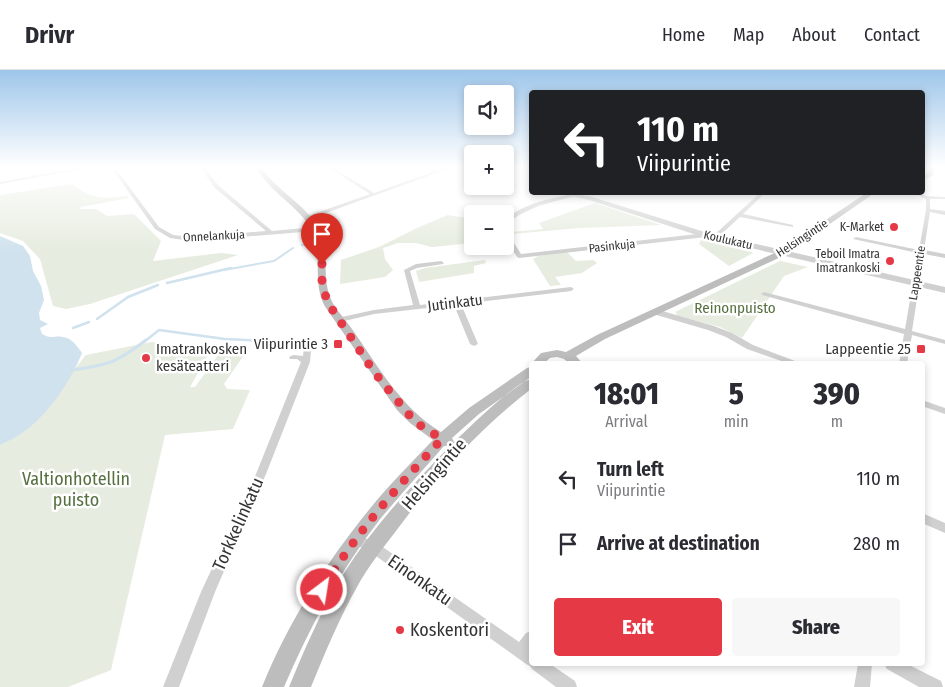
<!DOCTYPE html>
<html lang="en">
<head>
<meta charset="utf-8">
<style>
	:root { --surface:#fff; --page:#f7f7f7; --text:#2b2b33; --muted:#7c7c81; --line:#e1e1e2; --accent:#e63946 }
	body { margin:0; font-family:"Fira Sans Condensed",sans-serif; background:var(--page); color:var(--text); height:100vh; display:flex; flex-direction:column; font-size:19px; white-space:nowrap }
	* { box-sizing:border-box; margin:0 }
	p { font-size:16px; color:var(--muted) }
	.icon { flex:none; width:28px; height:28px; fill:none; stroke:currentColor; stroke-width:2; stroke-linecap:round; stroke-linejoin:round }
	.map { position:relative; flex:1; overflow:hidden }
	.details { position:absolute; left:529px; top:291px; width:396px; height:305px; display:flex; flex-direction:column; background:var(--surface); border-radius:5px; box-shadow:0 2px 8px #0003 }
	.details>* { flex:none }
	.top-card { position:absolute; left:529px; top:20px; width:396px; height:105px; border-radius:5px; box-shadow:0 2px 8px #0003; background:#202124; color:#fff; overflow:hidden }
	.controls { position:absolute; left:464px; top:15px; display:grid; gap:10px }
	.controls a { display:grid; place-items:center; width:50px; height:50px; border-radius:5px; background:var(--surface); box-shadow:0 2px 8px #0003; font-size:25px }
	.pin { position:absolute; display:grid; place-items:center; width:42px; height:42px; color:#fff; margin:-51px -21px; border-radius:50% 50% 50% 0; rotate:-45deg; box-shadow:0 0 5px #0007 }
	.pin .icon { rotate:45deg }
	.me { position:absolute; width:55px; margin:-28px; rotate:31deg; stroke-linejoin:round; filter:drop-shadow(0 0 4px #0008) }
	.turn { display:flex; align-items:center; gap:18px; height:105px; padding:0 25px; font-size:22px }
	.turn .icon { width:65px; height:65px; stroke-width:2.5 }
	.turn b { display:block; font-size:35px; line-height:42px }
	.eta { display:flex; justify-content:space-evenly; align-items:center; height:85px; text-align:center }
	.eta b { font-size:30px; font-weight:800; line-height:35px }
	.cta { display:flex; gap:10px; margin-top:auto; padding:10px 25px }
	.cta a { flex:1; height:58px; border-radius:5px; background:var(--accent); color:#fff; font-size:20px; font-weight:800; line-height:58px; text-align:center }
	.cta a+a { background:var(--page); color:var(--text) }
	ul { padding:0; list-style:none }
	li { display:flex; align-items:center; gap:15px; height:65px; padding:0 25px }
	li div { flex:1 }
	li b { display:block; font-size:19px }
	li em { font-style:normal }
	header { display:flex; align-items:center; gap:30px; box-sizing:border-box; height:70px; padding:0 25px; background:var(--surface); border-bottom:1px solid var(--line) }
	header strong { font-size:24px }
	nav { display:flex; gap:28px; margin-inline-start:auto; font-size:18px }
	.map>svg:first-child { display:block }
	.green { fill:#e6ecdf }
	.water { fill:#cfe2ee }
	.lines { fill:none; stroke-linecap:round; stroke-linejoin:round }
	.stream-far2 { stroke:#cfe2ee; stroke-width:2 }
	.stream-far1 { stroke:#cfe2ee; stroke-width:2.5 }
	.stream { stroke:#cfe2ee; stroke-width:3 }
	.minor { fill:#d0d0d0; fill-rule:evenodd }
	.tertiary { fill:#d0d0d0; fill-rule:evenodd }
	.secondary { fill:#bdbdbd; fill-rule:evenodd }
	.route { stroke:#e63946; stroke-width:9; stroke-dasharray:0 16.2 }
	.poi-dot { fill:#e63946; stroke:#fff; stroke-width:2 }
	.labels { text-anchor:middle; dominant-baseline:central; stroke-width:5; stroke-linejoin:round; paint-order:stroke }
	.far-poi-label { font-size:12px; fill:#333; stroke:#fff; text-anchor:end }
	.far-street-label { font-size:12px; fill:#333; stroke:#fff }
	.street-label { font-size:15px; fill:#333; stroke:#fff }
	.park-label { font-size:15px; fill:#56703f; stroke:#fff }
	.poi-label { font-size:15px; fill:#333; stroke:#fff; text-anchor:end }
	.near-street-label { font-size:18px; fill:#333; stroke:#fff }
	.near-park-label { font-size:18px; fill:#56703f; stroke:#fff }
	.near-poi-label { font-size:18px; fill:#333; stroke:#fff; text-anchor:start }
</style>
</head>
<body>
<header>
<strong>Drivr</strong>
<nav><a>Home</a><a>Map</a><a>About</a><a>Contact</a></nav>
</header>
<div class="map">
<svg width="945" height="617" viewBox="0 0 945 617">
	<rect width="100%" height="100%" fill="#fff"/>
	<!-- green -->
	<g class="green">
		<path d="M72,114C95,130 100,129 128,126V128L81,137L80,139H96L107,146L134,144L161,171L153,191L221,183L238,185L90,234L66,239L53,236L40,189L23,171L0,163V125Z"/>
		<path d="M595,133L661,155L579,158L512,164L511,162L543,159L539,153Z"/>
		<path d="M448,145L472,149V173L432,177L416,173H398L383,178L385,189L393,200L385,207L340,214L341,190L379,177L419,157Z"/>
		<path d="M701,170L745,178L753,183L729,196L699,174Z"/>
		<path d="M567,182L576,191L593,190L597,193L582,203L555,207L561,215L550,216L533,189L538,186Z"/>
		<path d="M485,190L486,193L474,196V203L419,212L416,201L425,198Z"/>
		<path d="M780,191L808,197L784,206L742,268L720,257L678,246L675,242Z"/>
		<path d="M152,272L210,282L190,317H195L219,284L244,285L224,314L227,319L250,320L233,359L165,365L111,600L68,617H0V375L24,362L86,285Z"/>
	</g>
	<!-- water -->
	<path class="water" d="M0,166L23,176L30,186L33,201L41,216L44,230L39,243L40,250L48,254L40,258L42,264C53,270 54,265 63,267C72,268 77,276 82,283C71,311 49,343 24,362C17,367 8,371 0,375Z"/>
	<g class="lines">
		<!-- stream-far2 -->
		<g class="stream-far2">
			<path d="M302,175L309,173"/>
			<path d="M224,200L274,191L293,178"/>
		</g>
		<!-- stream-far1 -->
		<g class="stream-far1">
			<path d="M167,213L231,198"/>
			<path d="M97,249L128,227L158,215"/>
			<path d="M73,258L89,252"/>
			<path d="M144,272L159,260L225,269L267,271"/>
		</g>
		<!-- stream -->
		<g class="stream">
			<path d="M254,270L267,271"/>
			<path d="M72,300C108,295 116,293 146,270"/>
		</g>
		<!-- minor -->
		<g class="minor">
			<path d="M90,96H97L0,114V112Z"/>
			<path d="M199,96H203L219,116L272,161L315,157L318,159L315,161L191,171L170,168L155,159L113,100L116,99L159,157L173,165L191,167L266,161L215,118Z"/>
			<path d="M326,96H330L374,123L433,102L422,96H426L437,101L451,96H456L309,149H305V147L370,124Z"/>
			<path d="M761,122H766L743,144L793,155V157L740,147L717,168H713V166Z"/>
			<path d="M911,122H918L926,126L945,127V129H930V139L945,141V145L930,142L924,180L945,184V188L924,184L912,261L945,270V274L912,265L907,294H899L904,264L762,225L761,224L764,222L905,259L918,183L853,169L856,167L919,180L926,140V129Z"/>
			<path d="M573,124L575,125V126L538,136L519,145L505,155V150C522,134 551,128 573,124Z"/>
			<path d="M505,161L507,162L521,184L706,163L709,165L706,167L519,188L517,187L505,168Z"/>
			<path d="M441,191L444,193L443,194L417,198L410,201L420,235L571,217L574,219L571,221L461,234L478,274L474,276L470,274L454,235L374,244L340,252L336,250L337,248L374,240L413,235L404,200L416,194Z"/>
			<path d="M653,240H659L714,256L732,263L753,275L803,294H790L747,279L726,267L708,260L653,244Z"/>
			<path d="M304,278H307L311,280L310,292L266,404L215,522L179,617H163L201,522L256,404L301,292L297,289H290L289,287L293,285L303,286Z"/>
			<path d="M922,330L945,338V344L922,336Z"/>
			<path d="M922,443L945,453V463L922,453Z"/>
			<path d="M355,464L377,473L519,572L526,563L531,561V594H550L575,611L577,617H556L532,599L530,596L526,594L369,481L351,473L349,469L351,465Z"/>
			<path d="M858,594H872L870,617H854Z"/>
			<path d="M884,594H907L941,611L943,617H919L887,599Z"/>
		</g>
		<!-- tertiary -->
		<path class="tertiary" d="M573,123L592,127L708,163L945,217V223L703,167L589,130L571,126V124Z"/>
		<!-- secondary -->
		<g class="secondary">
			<path d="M255,96H261C275,120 303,132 318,157C330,177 322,202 329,224C333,238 344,247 352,259C378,296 401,338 441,362L469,338L527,298L531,297V307L479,344L452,368L454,372C469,358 514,313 531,309V319C479,359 435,408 396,461C382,479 368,497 357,517C339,549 325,583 311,617H289C305,578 322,539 344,503C373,457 412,415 450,376H444C423,400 401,424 381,448C341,499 309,558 284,617H262C288,553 325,494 368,441C388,416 411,393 433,370L410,353L397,340L326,238C311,214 324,184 311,159C299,136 270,123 255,96Z"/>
			<path d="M931,96H937L933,105L922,111V106L928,103Z"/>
			<path d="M868,122H876L785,185L605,269L576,286L583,294H570L564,289L557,287L550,288L543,294H531L541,283L557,280L566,282L597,265L779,181Z"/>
		</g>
	</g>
	<!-- sky -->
	<linearGradient id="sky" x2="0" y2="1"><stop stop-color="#9ec6ea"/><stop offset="0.53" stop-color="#fff"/><stop offset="1" stop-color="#fff" stop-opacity="0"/></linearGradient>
	<rect width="945" height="182" fill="url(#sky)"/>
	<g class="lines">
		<!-- route -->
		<path class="route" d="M322,194V215L328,233L374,302L415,352L442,369C398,416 355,464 322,520"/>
	</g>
	<!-- markers -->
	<g class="poi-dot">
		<circle cx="894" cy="157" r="5"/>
		<circle cx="890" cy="191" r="5"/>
		<rect x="333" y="269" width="10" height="10" rx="2.5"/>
		<rect x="916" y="274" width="10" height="10" rx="2.5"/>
		<circle cx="146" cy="288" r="5"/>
		<circle cx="400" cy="560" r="5"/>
	</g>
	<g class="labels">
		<!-- far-poi labels -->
		<g class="far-poi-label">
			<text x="884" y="157">K-Market</text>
			<text x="880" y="184">Teboil Imatra<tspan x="880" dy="14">Imatrankoski</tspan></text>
		</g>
		<!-- far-street labels -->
		<g class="far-street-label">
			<text transform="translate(214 166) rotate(-3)">Onnelankuja</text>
			<text transform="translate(802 168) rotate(-33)">Helsingintie</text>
			<text transform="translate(728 170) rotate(13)">Koulukatu</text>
			<text transform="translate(612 176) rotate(-6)">Pasinkuja</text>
			<text transform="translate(917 203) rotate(-81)">Lappeentie</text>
		</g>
		<!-- street labels -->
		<g class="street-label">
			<text transform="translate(455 233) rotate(-7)">Jutinkatu</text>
		</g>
		<!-- park labels -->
		<g class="park-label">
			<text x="735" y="238">Reinonpuisto</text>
		</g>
		<!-- poi labels -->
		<g class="poi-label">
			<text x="328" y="274">Viipurintie 3</text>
			<text x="156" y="279" text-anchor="start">Imatrankosken<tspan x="156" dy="17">kesäteatteri</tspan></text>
			<text x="911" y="279">Lappeentie 25</text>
		</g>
		<!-- near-street labels -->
		<g class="near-street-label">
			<text transform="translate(434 404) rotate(-49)">Helsingintie</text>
			<text transform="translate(238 454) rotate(-66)">Torkkelinkatu</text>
			<text transform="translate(420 510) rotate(35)">Einonkatu</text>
		</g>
		<!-- near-park labels -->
		<g class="near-park-label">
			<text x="76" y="409">Valtionhotellin<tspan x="76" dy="21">puisto</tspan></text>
		</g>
		<!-- near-poi labels -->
		<g class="near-poi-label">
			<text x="410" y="560">Koskentori</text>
		</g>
	</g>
</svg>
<div class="controls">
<a><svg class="icon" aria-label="sound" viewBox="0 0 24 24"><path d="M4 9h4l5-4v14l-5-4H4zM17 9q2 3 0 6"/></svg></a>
<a>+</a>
<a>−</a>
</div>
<div class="pin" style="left:322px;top:194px;background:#d93025"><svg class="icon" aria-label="arrive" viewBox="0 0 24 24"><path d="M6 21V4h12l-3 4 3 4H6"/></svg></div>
<svg class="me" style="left:322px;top:520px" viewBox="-20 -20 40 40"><circle r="17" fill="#e63946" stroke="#fff" stroke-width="3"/><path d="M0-11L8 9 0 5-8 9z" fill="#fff"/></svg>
<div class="top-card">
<div class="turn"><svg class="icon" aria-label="left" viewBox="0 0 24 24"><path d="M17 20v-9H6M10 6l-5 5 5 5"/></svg><div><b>110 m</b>Viipurintie</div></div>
</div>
<section class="details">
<div class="eta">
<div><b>18:01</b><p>Arrival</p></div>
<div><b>5</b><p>min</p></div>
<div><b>390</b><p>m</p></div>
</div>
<ul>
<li><svg class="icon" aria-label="left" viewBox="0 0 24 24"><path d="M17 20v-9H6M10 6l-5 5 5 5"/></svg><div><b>Turn left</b><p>Viipurintie</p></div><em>110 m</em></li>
<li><svg class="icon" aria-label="arrive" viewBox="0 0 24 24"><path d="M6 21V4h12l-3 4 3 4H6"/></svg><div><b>Arrive at destination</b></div><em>280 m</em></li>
</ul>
<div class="cta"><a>Exit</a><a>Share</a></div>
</section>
</div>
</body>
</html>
